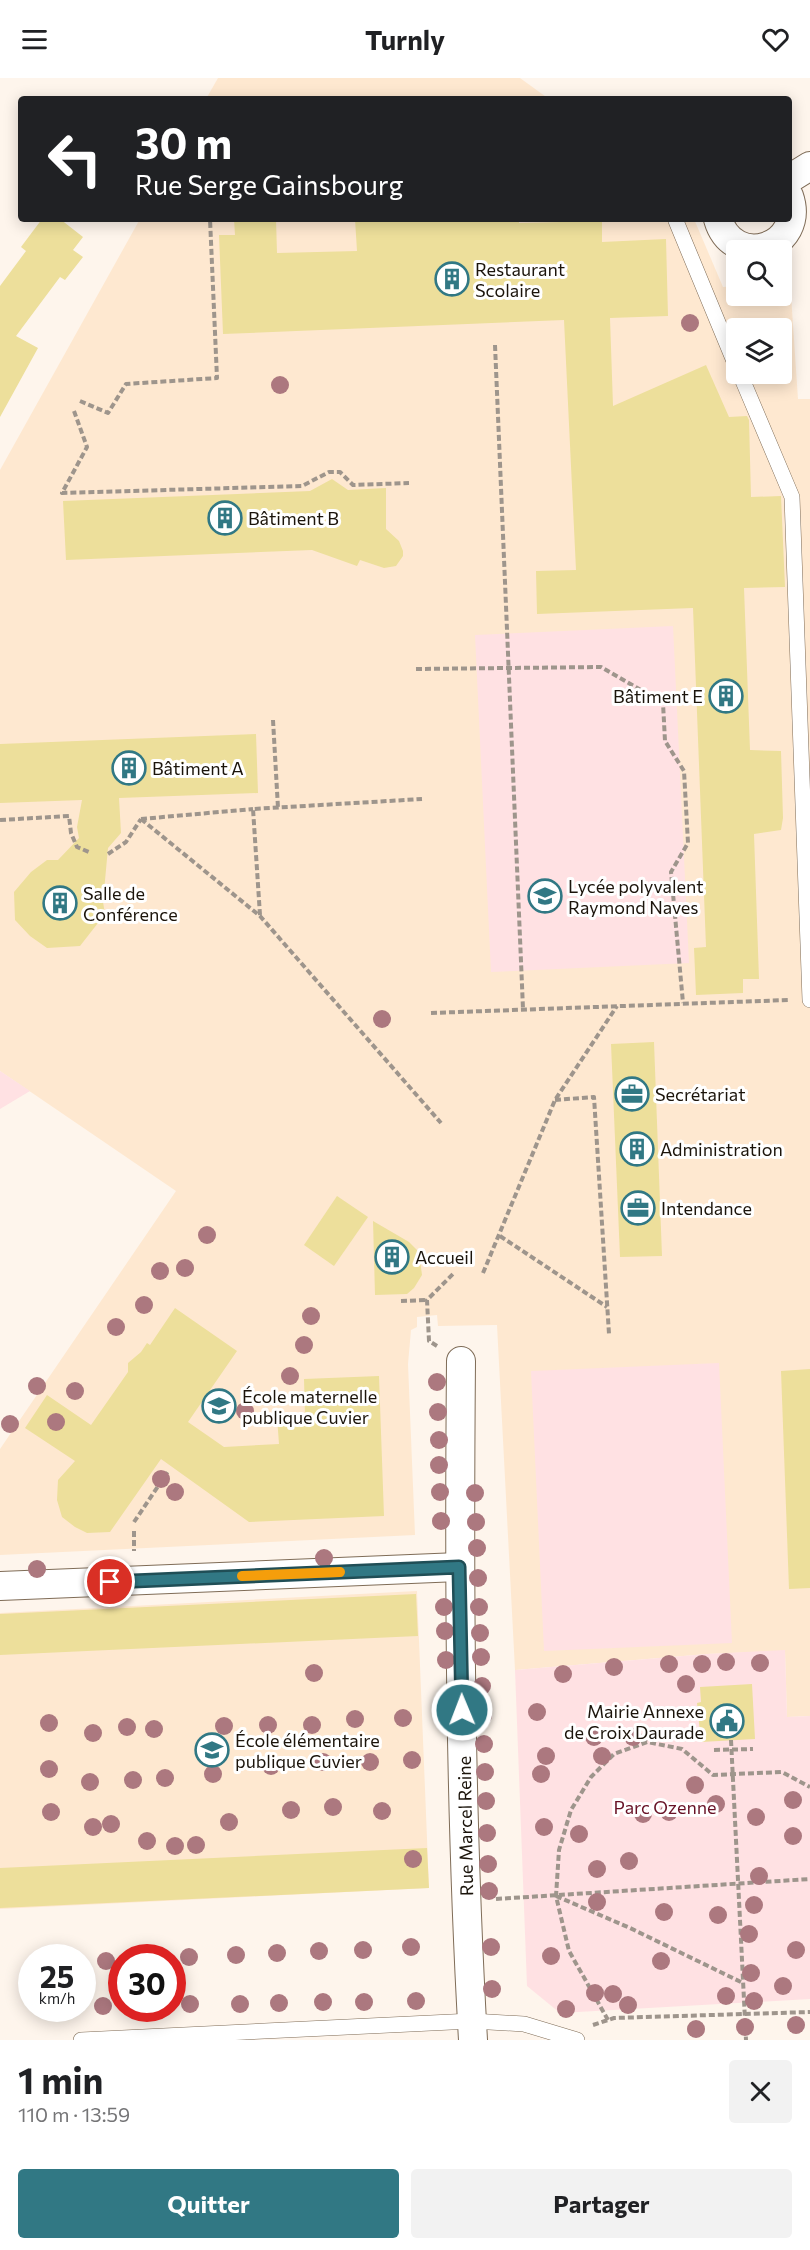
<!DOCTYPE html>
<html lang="fr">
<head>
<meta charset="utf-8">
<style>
	:root { --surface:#fff; --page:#f2f2f2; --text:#202124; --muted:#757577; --accent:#317884 }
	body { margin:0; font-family:Commissioner,sans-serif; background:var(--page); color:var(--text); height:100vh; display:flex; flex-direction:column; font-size:22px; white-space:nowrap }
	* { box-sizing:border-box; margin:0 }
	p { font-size:20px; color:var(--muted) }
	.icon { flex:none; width:33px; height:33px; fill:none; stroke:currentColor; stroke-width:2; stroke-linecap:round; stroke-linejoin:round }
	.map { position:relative; height:1962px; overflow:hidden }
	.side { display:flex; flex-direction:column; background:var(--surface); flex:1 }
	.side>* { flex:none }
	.hud { position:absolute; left:18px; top:18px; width:774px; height:126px; border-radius:6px; box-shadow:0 3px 15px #0003; background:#202124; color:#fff; overflow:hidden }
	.buttons { position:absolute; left:726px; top:162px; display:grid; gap:12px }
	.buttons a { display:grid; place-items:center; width:66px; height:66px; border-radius:6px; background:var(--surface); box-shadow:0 3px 15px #0003; font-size:30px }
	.speed { position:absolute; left:18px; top:1866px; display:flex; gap:12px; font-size:30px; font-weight:700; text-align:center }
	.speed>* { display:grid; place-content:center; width:78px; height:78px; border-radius:50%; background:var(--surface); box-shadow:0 3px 15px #0003; line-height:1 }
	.speed small { font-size:15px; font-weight:400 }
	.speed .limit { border:9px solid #d22; background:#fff; color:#111 }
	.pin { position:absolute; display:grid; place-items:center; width:51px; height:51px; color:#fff; margin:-26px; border:3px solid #fff; border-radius:50%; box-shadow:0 2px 6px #0007 }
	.me { position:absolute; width:66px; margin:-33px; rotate:359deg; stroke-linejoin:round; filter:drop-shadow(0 0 4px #0008) }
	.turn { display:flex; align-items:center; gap:21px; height:126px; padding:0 18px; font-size:27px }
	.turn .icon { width:78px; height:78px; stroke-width:2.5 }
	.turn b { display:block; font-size:42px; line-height:51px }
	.round { display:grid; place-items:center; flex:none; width:63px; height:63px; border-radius:6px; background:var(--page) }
	.headline { display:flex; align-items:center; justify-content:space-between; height:102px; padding:0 18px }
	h1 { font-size:36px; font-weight:700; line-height:45px }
	.button { display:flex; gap:12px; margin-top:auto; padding:12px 18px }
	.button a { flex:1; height:69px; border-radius:6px; background:var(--accent); color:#fff; font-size:24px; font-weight:700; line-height:69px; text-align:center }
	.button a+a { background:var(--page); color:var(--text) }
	header { display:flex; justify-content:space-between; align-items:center; height:78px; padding:0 18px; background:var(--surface); font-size:27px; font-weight:700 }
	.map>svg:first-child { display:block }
	.built { fill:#fee8d0; fill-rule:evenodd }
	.green { fill:#ffe1e3 }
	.building { fill:#eddf9b }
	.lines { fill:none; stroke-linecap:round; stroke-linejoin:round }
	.lane-casing { stroke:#7f6c57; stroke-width:16 }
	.street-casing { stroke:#7f6c57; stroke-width:30 }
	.path { stroke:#9e958c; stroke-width:4; stroke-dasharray:6 3; stroke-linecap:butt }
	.lane { stroke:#fff; stroke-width:15 }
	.street { stroke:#fff; stroke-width:28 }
	.tree { fill:#ac787f }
	.route-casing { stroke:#204e56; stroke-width:15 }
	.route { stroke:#317884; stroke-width:10 }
	.slow { stroke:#f59e0b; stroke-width:10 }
	.labels { text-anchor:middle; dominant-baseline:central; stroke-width:6; stroke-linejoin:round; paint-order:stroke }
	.poi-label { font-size:18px; fill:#1b140b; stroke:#fff; text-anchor:start }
	.park-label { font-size:18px; fill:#681226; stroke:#fff }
	.street-label { font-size:18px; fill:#1b140b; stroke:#fff }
</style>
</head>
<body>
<header><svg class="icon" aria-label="menu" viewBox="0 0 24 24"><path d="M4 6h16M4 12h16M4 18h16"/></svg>Turnly<svg class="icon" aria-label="heart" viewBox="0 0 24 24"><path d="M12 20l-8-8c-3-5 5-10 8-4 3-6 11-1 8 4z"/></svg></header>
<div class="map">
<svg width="810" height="1962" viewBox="0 0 810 1962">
	<rect width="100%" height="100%" fill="#fef5ec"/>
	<!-- built -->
	<g class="built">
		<path d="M218,0H520L549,21H206Z"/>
		<path d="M140,141H694L723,209L736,208V218H782V203L790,202L798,321H810V1638L787,1639L785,1573L707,1576L515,1592L497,1247L438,1248L437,1237L417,1239V1249L411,1252L408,1286L415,1457L0,1477V1371L176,1113L0,993V392ZM736,250H782V296H736Z"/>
		<path d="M417,1513L429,1810L0,1831V1535Z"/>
	</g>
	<!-- green -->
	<g class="green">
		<path d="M673,548L689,885L491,894L475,557Z"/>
		<path d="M0,993L30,1013L0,1031Z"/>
		<path d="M719,1285L732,1565L544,1573L531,1293Z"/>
		<path d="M785,1572L787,1639L810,1638V1921L560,1935L527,1908L515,1592L707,1576Z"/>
	</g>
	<!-- building -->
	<g class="building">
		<path d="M42,141H60L83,159L73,172L83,179L65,202L60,199L16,258L38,270L0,339V208L26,173L21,169Z"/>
		<path d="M234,141H276L277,175L357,173L355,141H519V145L602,143V164L666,161L668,238L610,240L613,328L706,287L729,339L747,338L749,342L751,419L781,418L785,509L744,510L750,672L781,673L783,740L781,752L754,756L759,901H743V915L696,917L694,870L706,869L693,530L537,536L536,493L576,492L564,242L223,256L219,157H235Z"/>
		<path d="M332,401L348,412L386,410V451L399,463L403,473V478L396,488L384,490L360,482L357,488L312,472L66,482L63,423L310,413Z"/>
		<path d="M256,656L258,715L119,720L121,755L108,770L103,824L105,836L80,868L47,870L30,858L15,842L14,814L31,794L47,782H58L79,760L77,749L82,722L0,725V666Z"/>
		<path d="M654,964L662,1178L620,1179L611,966Z"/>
		<path d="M337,1118L368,1139L334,1188L304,1167Z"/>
		<path d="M373,1143L409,1164L419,1174L422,1197L414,1210L407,1216L375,1217Z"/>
		<path d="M175,1230L237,1273L188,1344L224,1369L279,1366L277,1339L305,1338L304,1301L379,1298L384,1438L249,1444L161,1381L110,1454L87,1455L75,1449L62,1439L57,1422L58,1402L75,1383L25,1350L47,1317L91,1347L128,1294V1285L141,1274L147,1265L150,1267Z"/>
		<path d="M810,1291V1510L789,1511L781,1293Z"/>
		<path d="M416,1516L418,1558L0,1577V1536Z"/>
		<path d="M752,1606L755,1661L701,1664L697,1625L701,1624L700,1609Z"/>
		<path d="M427,1770L429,1810L0,1830V1790Z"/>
	</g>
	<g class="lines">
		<defs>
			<g id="lane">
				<path d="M676,143L736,288"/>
				<path d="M740,296L792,419L810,922"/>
				<path d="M81,1962L472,1943L524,1946L577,1962"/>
			</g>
			<g id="street">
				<path d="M789,101L810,88"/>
				<path d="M718,141C733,193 807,170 789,118"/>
				<path d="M461,1283C459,1509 460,1736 473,1962"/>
				<path d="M0,1508L459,1489"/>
			</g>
		</defs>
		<!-- lane casing -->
		<use href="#lane" class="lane-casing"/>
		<!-- street casing -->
		<use href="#street" class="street-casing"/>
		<!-- path -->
		<g class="path">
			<path d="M730,210L732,194"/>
			<path d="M495,267L523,931"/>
			<path d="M80,323L108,335L126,306L217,300L210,141"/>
			<path d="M74,333L87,369L62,415L302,408L329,394H340L353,407L409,405"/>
			<path d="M416,591L601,589L663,625L665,663L684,693L688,765L671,794L683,925"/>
			<path d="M273,642L278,730"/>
			<path d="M141,741L260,838L441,1045"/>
			<path d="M141,741L253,731"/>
			<path d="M0,742L69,738L71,755L77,769L89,774"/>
			<path d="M108,776L126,764L141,741"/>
			<path d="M260,837L253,731L422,721"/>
			<path d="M431,935L788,922"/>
			<path d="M555,1022L594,1019L609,1256"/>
			<path d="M500,1158L607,1229"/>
			<path d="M483,1195L555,1022L617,928"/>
			<path d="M401,1223L427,1222"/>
			<path d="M437,1268L429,1263L427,1222L454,1195"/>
			<path d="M134,1444L169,1392"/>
			<path d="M134,1453V1473"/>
			<path d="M731,1662L746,1962"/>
			<path d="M714,1672L753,1671"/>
			<path d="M556,1818L630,1850L743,1905"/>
			<path d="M496,1821L810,1801"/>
			<path d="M608,1942L569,1873L556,1818L559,1772L571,1732L591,1699L614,1676L647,1664L682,1671L713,1697L782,1694L810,1709"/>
			<path d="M593,1947L614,1940L810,1934"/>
		</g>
		<!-- lane -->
		<use href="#lane" class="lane"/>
		<!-- street -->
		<use href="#street" class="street"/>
	</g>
	<!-- trees -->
	<g class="tree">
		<circle cx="690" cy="245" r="9"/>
		<circle cx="280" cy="307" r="9"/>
		<circle cx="382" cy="941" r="9"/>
		<circle cx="207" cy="1157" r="9"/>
		<circle cx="185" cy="1190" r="9"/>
		<circle cx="160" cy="1193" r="9"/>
		<circle cx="144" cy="1227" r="9"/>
		<circle cx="311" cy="1238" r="9"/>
		<circle cx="116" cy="1249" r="9"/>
		<circle cx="304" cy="1267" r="9"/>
		<circle cx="290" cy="1298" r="9"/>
		<circle cx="437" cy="1304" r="9"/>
		<circle cx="37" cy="1308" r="9"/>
		<circle cx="75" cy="1313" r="9"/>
		<circle cx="245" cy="1333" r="9"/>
		<circle cx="438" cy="1334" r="9"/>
		<circle cx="56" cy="1344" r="9"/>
		<circle cx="10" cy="1346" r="9"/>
		<circle cx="439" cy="1362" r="9"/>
		<circle cx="439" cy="1387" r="9"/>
		<circle cx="161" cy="1401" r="9"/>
		<circle cx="175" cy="1414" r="9"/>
		<circle cx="440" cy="1414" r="9"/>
		<circle cx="475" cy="1415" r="9"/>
		<circle cx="441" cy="1443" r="9"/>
		<circle cx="476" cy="1444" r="9"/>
		<circle cx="477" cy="1470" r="9"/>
		<circle cx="324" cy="1480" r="9"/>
		<circle cx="37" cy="1491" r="9"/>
		<circle cx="478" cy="1500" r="9"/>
		<circle cx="444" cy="1529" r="9"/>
		<circle cx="479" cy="1529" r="9"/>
		<circle cx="445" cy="1553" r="9"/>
		<circle cx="480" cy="1555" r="9"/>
		<circle cx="481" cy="1579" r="9"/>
		<circle cx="446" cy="1582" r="9"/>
		<circle cx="726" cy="1584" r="9"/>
		<circle cx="760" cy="1585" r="9"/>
		<circle cx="669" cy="1586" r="9"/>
		<circle cx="702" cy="1586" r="9"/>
		<circle cx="614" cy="1589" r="9"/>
		<circle cx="314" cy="1595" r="9"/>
		<circle cx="563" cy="1596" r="9"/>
		<circle cx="686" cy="1606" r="9"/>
		<circle cx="482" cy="1608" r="9"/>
		<circle cx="537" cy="1634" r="9"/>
		<circle cx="483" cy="1638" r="9"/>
		<circle cx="403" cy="1640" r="9"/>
		<circle cx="355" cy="1641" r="9"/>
		<circle cx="49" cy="1645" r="9"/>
		<circle cx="268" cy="1647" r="9"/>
		<circle cx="312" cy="1647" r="9"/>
		<circle cx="224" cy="1648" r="9"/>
		<circle cx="127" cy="1649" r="9"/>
		<circle cx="154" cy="1651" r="9"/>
		<circle cx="93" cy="1655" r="9"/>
		<circle cx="594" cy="1659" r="9"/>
		<circle cx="633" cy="1659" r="9"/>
		<circle cx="484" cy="1666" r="9"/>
		<circle cx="546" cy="1678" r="9"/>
		<circle cx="602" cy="1678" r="9"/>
		<circle cx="412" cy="1682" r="9"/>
		<circle cx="323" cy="1684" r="9"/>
		<circle cx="370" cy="1684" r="9"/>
		<circle cx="271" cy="1688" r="9"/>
		<circle cx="49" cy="1691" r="9"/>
		<circle cx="485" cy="1694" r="9"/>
		<circle cx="213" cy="1696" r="9"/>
		<circle cx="541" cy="1696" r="9"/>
		<circle cx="165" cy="1700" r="9"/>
		<circle cx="133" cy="1702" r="9"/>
		<circle cx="90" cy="1704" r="9"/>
		<circle cx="695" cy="1707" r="9"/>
		<circle cx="793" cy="1722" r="9"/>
		<circle cx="486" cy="1723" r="9"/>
		<circle cx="716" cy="1726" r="9"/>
		<circle cx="333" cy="1729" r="9"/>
		<circle cx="291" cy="1732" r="9"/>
		<circle cx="382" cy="1733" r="9"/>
		<circle cx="51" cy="1734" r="9"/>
		<circle cx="669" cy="1734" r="9"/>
		<circle cx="643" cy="1736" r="9"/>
		<circle cx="756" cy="1739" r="9"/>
		<circle cx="229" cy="1744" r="9"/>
		<circle cx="111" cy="1746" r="9"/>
		<circle cx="93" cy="1749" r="9"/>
		<circle cx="544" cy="1749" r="9"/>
		<circle cx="487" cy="1755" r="9"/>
		<circle cx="579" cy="1756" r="9"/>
		<circle cx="793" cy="1758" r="9"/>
		<circle cx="147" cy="1763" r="9"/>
		<circle cx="196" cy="1767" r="9"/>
		<circle cx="175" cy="1768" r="9"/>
		<circle cx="413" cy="1781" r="9"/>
		<circle cx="629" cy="1783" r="9"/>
		<circle cx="488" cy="1786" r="9"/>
		<circle cx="597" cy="1791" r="9"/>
		<circle cx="759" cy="1798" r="9"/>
		<circle cx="489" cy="1813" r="9"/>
		<circle cx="597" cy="1824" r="9"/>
		<circle cx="754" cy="1827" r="9"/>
		<circle cx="664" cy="1834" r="9"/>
		<circle cx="718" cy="1837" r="9"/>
		<circle cx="749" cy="1856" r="9"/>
		<circle cx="411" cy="1869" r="9"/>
		<circle cx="491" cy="1869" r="9"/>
		<circle cx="363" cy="1872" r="9"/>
		<circle cx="796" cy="1872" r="9"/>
		<circle cx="319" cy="1873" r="9"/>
		<circle cx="277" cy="1875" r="9"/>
		<circle cx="236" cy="1877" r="9"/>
		<circle cx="551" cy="1878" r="9"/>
		<circle cx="189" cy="1879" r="9"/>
		<circle cx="106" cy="1883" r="9"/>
		<circle cx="661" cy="1883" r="9"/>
		<circle cx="751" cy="1895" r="9"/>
		<circle cx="783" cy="1908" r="9"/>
		<circle cx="492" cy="1911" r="9"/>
		<circle cx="595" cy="1915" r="9"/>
		<circle cx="613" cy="1916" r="9"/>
		<circle cx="726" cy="1918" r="9"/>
		<circle cx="416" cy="1923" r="9"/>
		<circle cx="754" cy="1923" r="9"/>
		<circle cx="323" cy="1924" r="9"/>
		<circle cx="364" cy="1924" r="9"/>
		<circle cx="279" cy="1925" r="9"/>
		<circle cx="190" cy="1926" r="9"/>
		<circle cx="240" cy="1926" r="9"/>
		<circle cx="628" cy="1927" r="9"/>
		<circle cx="103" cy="1928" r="9"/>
		<circle cx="566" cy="1931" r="9"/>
		<circle cx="796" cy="1947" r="9"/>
		<circle cx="745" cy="1949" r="9"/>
		<circle cx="696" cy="1951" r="9"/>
	</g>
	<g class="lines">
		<defs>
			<path id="route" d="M110,1504L459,1489L462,1632"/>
		</defs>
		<!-- route casing -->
		<use href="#route" class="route-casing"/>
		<!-- route -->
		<use href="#route" class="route"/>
		<!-- slow -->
		<path class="slow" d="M242,1498L340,1494"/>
	</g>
	<!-- icons -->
	<defs>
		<symbol id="building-ring" viewBox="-11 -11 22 22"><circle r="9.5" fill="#fff" stroke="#317884" stroke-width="1.5"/><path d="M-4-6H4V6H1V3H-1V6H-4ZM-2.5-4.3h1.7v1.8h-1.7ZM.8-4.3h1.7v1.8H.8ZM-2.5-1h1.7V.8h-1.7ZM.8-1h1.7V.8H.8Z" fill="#317884"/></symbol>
		<symbol id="school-ring" viewBox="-11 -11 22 22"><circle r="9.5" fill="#fff" stroke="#317884" stroke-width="1.5"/><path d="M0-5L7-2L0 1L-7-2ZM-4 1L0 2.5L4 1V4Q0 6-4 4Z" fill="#317884"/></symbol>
		<symbol id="office-ring" viewBox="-11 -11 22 22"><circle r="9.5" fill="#fff" stroke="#317884" stroke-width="1.5"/><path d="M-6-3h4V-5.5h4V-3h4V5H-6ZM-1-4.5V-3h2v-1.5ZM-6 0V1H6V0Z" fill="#317884"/></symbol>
		<symbol id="civic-ring" viewBox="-11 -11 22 22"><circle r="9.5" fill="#fff" stroke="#317884" stroke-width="1.5"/><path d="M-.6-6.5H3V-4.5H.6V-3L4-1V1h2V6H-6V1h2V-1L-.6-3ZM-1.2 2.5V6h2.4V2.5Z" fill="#317884"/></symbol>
	</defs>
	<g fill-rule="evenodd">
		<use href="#building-ring" x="433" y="182" width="38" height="38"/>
		<use href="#building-ring" x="206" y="421" width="38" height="38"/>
		<use href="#building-ring" x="707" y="599" width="38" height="38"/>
		<use href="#building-ring" x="110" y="671" width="38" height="38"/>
		<use href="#school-ring" x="526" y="799" width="38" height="38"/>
		<use href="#building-ring" x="41" y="806" width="38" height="38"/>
		<use href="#office-ring" x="613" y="997" width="38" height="38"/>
		<use href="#building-ring" x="618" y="1052" width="38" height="38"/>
		<use href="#office-ring" x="619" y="1111" width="38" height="38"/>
		<use href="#building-ring" x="373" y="1160" width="38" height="38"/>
		<use href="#school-ring" x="200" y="1309" width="38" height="38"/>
		<use href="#civic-ring" x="708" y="1624" width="38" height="38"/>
		<use href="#school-ring" x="193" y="1653" width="38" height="38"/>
	</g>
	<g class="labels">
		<!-- poi labels -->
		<g class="poi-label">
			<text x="475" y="191">Restaurant<tspan x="475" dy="21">Scolaire</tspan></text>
			<text x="248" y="440">Bâtiment B</text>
			<text x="703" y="618" text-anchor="end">Bâtiment E</text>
			<text x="152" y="690">Bâtiment A</text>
			<text x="568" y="808">Lycée polyvalent<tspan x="568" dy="21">Raymond Naves</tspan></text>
			<text x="83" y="815">Salle de<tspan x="83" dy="21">Conférence</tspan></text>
			<text x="655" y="1016">Secrétariat</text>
			<text x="660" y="1071">Administration</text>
			<text x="661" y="1130">Intendance</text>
			<text x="415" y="1179">Accueil</text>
			<text x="242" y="1318">École maternelle<tspan x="242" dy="21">publique Cuvier</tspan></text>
			<text x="704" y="1633" text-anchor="end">Mairie Annexe<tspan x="704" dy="21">de Croix Daurade</tspan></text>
			<text x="235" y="1662">École élémentaire<tspan x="235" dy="21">publique Cuvier</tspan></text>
		</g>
		<!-- park labels -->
		<g class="park-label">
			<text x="665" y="1729">Parc Ozenne</text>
		</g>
		<!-- street labels -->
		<g class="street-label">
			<text transform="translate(465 1748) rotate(-91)">Rue Marcel Reine</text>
		</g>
	</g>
</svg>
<div class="buttons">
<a><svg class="icon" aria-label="search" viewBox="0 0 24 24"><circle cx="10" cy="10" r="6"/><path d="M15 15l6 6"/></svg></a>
<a><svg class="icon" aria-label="layers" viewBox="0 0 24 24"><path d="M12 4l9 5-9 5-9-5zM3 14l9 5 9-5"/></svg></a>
</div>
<div class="speed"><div>25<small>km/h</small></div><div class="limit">30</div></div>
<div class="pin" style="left:110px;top:1504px;background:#d93025"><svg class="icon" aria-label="arrive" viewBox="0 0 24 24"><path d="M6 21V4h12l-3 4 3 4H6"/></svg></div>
<svg class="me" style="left:462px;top:1632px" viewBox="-20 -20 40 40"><circle r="17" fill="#317884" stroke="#fff" stroke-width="3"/><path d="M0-11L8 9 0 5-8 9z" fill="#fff"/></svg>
<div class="hud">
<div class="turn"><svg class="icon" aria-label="left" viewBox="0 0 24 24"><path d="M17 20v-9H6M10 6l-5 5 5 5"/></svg><div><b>30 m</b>Rue Serge Gainsbourg</div></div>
</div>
</div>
<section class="side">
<div class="headline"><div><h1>1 min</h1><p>110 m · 13:59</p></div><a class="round"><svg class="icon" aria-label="close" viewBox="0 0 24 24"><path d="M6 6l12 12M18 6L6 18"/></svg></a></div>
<div class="button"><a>Quitter</a><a>Partager</a></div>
</section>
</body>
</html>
